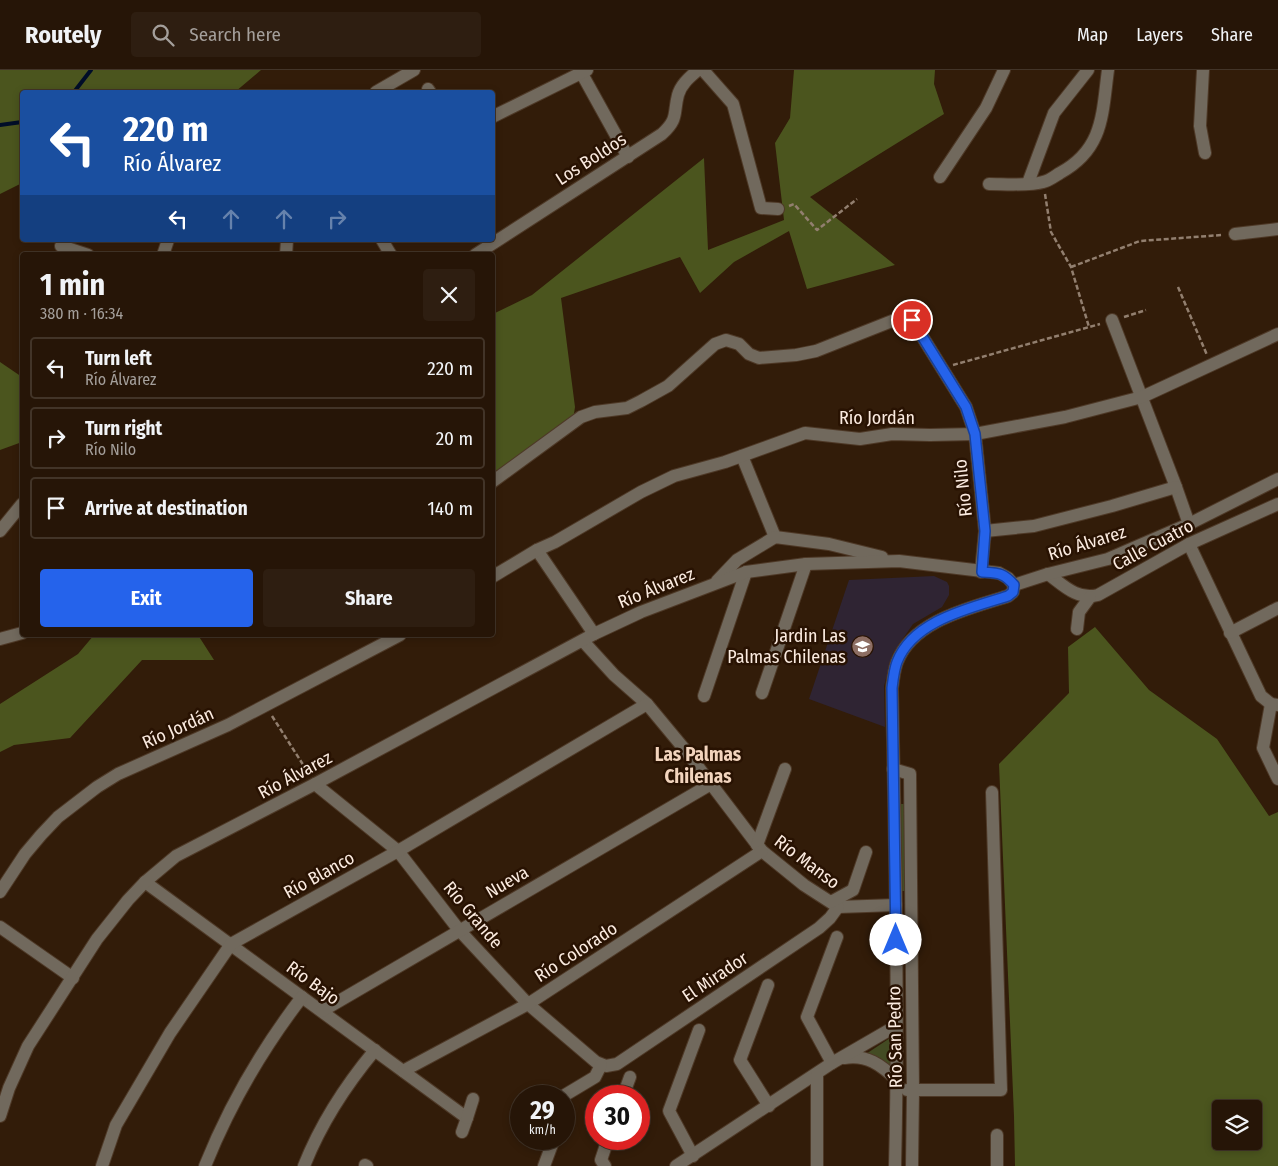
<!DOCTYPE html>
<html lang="en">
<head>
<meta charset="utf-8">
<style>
	:root { --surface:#261507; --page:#2e1e11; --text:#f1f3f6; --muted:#a49f9b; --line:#423428; --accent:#2563eb }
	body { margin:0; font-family:"Fira Sans Condensed",sans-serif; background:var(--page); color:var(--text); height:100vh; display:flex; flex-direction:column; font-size:19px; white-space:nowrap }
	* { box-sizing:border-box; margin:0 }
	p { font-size:16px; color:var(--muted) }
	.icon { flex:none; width:28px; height:28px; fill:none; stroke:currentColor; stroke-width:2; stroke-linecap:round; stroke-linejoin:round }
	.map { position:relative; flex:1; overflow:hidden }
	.sheet { position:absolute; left:20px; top:182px; width:475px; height:385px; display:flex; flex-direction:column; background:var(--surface); border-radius:5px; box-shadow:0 2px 8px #0003,0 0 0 1px var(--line) }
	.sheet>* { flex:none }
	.guide { position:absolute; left:20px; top:20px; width:475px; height:152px; border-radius:5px; box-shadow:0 2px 8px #0003,0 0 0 1px var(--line); background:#1a4fa0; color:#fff; overflow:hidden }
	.tools { position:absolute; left:1212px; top:1030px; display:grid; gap:10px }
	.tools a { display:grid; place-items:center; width:50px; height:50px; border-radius:5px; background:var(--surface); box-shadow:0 2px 8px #0003,0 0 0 1px var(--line); font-size:25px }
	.speed { position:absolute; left:510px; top:1015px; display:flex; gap:10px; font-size:25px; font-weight:700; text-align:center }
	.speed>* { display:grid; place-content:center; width:65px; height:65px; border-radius:50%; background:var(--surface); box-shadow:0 2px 8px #0003,0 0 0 1px var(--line); line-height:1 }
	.speed small { font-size:12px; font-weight:400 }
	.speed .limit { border:8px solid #d22; background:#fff; color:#111 }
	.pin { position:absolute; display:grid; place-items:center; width:42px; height:42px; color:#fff; margin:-21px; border:2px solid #fff; border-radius:50%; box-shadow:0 1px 5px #0007 }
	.me { position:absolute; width:55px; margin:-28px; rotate:0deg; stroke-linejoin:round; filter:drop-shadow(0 0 4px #0008) }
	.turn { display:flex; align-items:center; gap:18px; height:105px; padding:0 20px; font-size:22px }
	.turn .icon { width:65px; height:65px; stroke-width:2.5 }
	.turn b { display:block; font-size:35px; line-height:42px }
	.lanes { display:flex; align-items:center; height:48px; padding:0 20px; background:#0003; justify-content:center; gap:25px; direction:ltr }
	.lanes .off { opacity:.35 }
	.round { display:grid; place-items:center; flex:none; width:52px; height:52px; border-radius:5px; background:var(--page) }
	.headline { display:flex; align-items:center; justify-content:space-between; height:85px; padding:0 20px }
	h1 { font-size:30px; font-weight:700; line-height:38px }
	.button { display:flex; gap:10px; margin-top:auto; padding:10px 20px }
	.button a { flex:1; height:58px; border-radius:5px; background:var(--accent); color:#fff; font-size:20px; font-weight:700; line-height:58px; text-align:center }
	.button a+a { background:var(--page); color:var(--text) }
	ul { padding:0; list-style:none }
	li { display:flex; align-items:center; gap:15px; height:62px; margin:0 10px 8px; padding:0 10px; border:2px solid var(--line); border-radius:5px }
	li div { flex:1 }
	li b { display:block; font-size:19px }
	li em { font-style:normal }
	header { display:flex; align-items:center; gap:30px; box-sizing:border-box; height:70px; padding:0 25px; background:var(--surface); border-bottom:1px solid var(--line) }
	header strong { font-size:24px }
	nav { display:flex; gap:28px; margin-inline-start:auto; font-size:18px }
	.search { width:350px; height:45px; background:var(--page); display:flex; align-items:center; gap:12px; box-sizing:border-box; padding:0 18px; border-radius:5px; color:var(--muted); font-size:19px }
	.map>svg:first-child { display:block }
	.education { fill:#2f2433 }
	.green { fill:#434b23 }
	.forest { fill:#4b551e; fill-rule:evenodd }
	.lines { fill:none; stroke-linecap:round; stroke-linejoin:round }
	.stream { stroke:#000d28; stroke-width:4 }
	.minor-casing { stroke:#4e3927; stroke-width:14 }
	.path { stroke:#927f6f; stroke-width:2.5; stroke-dasharray:5 2.5; stroke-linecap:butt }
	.minor { stroke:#71695d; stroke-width:12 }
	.route-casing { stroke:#184099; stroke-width:12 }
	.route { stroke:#2563eb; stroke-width:9 }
	.labels { text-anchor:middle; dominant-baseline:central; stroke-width:5; stroke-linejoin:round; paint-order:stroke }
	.street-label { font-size:18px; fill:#fbebe0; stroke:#281202 }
	.poi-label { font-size:18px; fill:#fbebe0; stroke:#281202; text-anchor:end }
	.neighbourhood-label { font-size:19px; font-weight:bold; fill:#f2d4bd; stroke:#281202 }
</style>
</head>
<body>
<header>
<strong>Routely</strong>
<div class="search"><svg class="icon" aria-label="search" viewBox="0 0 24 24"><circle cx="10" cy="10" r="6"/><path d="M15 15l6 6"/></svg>Search here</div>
<nav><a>Map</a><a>Layers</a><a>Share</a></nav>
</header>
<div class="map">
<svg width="1278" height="1096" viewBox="0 0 1278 1096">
	<rect width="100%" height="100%" fill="#321c09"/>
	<!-- education -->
	<path class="education" d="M934,506L947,512L949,516V525L942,537L913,554L893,583L884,616L885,657L809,629L849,510Z"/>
	<!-- green -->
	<g class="green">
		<path d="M900,734H904L905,821H902Z"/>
		<path d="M890,968V995L866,984Z"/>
	</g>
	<!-- forest -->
	<g class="forest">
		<path d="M0,0H261L235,22H22V113L0,124Z"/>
		<path d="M794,0H935L934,14L944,44L810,127L895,195L807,219L789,161L734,192L700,223L680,187L561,228L575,337L573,350L497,403L493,399V244L532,225L704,88L708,180L784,150L775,73L790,48Z"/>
		<path d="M0,292L22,307V372L0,380Z"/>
		<path d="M1095,557L1149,620L1217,669L1269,746L1278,742V1096H1015L1014,1046L999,694L1069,623L1068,577ZM1221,1039H1254V1071H1221Z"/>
		<path d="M94,565H198L214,590H142L70,668L14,675L0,682V634L78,584Z"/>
	</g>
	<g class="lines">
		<!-- stream -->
		<g class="stream">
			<path d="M74,22L91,0"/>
			<path d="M0,55L22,52"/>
		</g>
		<defs>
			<g id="minor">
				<path d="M703,0L733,34L761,138L778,139"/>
				<path d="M1203,0L1200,56L1205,83"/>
				<path d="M582,4L628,87"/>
				<path d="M428,19L430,22"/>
				<path d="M376,22L414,0"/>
				<path d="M492,47L587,0"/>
				<path d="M940,107L986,38L1004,0"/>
				<path d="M1028,113L1054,43L1088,0"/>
				<path d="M989,114C1004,114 1030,116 1043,112C1049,111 1055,106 1060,103C1104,79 1102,44 1108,0"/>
				<path d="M1235,164L1278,159"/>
				<path d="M382,170L391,185"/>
				<path d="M61,176L88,185"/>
				<path d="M163,185L168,170"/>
				<path d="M286,185L287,170"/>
				<path d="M475,185L662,64C679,48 673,44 678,25C681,14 690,7 698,0"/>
				<path d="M1112,250L1176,417L1189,454"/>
				<path d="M742,386L775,467"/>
				<path d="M492,412L581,347L595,342L627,338L641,331L668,316L715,274L726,270L739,274L749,284L759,288L796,285L816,281L897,249L912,250L966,337L975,364L985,461L981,502"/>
				<path d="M0,461L22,434"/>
				<path d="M985,461L1034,456L1112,436L1176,417"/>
				<path d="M1189,474L1261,626L1271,634L1278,635"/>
				<path d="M537,480L594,564"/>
				<path d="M1048,504C1064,516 1077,530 1098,525L1189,474L1278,434"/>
				<path d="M492,507L537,480L555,472L641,422L674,406L725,392L805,363L860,369L892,364L930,365L975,364L1065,347L1142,327L1278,264"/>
				<path d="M717,511L737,490L775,467L829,474L882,487"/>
				<path d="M1014,515L1048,504L1108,489L1189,454L1278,409"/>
				<path d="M1077,559L1079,542L1090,527"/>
				<path d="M1230,563L1278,538"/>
				<path d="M0,569L22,563"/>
				<path d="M583,571L614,605L647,634L686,681L762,781L804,815L838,837L896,835"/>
				<path d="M762,623L806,494"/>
				<path d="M704,626L746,502"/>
				<path d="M1271,634L1263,678L1278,709"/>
				<path d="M893,699L910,704L913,1020L912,1096"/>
				<path d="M315,714L398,781L459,860L528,934L596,992L606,996L617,994L819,858L830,848L838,837"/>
				<path d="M757,775L785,699"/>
				<path d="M145,812L467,1048L462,1062"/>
				<path d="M0,822L25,784L41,765L58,747L97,717L118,704L228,655L400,565"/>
				<path d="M831,832L853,820L866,782"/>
				<path d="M0,857L73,908"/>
				<path d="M768,915L740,990L769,1036"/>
				<path d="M322,941L711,714"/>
				<path d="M844,988C867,984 881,995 897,1010"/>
				<path d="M832,993L807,947L837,867"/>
				<path d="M403,1001L528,934L762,781"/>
				<path d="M907,1020H1001L992,722"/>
				<path d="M565,1025L595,1007L601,995"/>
				<path d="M623,1026L630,1007"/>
				<path d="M0,1046L9,1018L28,976L97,869L128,830L145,812L176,786L315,714L594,564L641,542L746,502L806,494L899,491L999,503L1008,508L1014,515"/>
				<path d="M467,1048L473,1029"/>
				<path d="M997,1065V1096"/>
				<path d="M693,1086L669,1041L699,960"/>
				<path d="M102,1096L116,1055L170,963L231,874L398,781L647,634"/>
				<path d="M205,1096C230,1034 262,979 302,927"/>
				<path d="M304,1096C321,1053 345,1016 375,980"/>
				<path d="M365,1096V1095L367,1096"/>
				<path d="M544,1096L554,1069"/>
				<path d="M605,1096L601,1090L608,1069"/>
				<path d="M676,1096L832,993L896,956"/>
				<path d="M817,1096V1004"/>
				<path d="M895,1096C899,937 895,778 892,618C893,610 894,600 897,592C913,550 971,538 1008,526L1013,522L1014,515"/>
			</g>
		</defs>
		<!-- minor casing -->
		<use href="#minor" class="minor-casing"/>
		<!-- path -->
		<g class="path">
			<path d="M1045,124L1051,162L1071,197L1089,257"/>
			<path d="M789,136L794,134L817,160L857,129"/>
			<path d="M1071,197L1140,171L1222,165"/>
			<path d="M1178,217L1207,285"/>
			<path d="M1124,247L1146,240"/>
			<path d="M953,295L1100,254"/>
			<path d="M272,646L309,704"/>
		</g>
		<!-- minor -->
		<use href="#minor" class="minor"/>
	</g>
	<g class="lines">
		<defs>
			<path id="route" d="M896,870L892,618C893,610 894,600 897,592C913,550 971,538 1008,526L1013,522L1014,515C1003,502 997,503 982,502L985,461L975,364L966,337L912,250"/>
		</defs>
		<!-- route casing -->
		<use href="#route" class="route-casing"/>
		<!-- route -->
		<use href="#route" class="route"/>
	</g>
	<!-- icons -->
	<defs>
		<symbol id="school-disc" viewBox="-11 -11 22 22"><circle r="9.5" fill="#8d6e63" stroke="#281202"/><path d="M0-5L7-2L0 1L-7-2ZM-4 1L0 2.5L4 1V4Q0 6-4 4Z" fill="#fff"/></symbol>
	</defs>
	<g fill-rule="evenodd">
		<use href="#school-disc" x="850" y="564" width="25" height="25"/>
	</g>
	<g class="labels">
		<!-- street labels -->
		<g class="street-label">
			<text transform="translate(591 89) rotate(-33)">Los Boldos</text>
			<text x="877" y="348">Río Jordán</text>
			<text transform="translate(963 418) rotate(-96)">Río Nilo</text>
			<text transform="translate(1087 473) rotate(-17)">Río Álvarez</text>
			<text transform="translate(1153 475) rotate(-28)">Calle Cuatro</text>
			<text transform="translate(656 518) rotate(-22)">Río Álvarez</text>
			<text transform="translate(178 658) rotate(-24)">Río Jordán</text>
			<text transform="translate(295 705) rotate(-28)">Río Álvarez</text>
			<text transform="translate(807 792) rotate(37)">Río Manso</text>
			<text transform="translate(319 805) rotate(-29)">Río Blanco</text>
			<text transform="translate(507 812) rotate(-30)">Nueva</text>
			<text transform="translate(473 845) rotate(50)">Río Grande</text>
			<text transform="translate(576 882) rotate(-33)">Río Colorado</text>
			<text transform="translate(715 907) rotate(-34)">El Mirador</text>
			<text transform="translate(313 913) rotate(36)">Río Bajo</text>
			<text transform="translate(895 967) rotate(-91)">Río San Pedro</text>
		</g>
		<!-- poi labels -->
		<g class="poi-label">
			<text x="846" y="566">Jardin Las<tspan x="846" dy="21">Palmas Chilenas</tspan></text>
		</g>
		<!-- neighbourhood labels -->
		<g class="neighbourhood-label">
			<text x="698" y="684">Las Palmas<tspan x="698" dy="22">Chilenas</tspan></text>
		</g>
	</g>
</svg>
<div class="tools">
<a><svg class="icon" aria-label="layers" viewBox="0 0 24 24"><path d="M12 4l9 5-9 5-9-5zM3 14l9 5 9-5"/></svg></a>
</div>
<div class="speed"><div>29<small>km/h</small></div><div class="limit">30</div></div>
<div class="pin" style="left:912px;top:250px;background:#d93025"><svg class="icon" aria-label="arrive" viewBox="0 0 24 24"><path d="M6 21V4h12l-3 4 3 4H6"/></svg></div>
<svg class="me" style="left:896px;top:870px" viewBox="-20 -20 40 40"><circle r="19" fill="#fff"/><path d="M0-13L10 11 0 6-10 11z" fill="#2563eb"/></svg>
<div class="guide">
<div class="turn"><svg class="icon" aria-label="left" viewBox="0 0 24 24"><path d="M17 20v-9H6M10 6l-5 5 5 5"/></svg><div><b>220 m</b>Río Álvarez</div></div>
<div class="lanes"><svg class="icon" aria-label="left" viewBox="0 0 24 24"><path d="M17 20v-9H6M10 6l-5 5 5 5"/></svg><svg class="icon off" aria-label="ahead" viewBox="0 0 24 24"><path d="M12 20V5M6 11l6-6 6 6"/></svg><svg class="icon off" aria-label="ahead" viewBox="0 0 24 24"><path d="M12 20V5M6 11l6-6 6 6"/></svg><svg class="icon off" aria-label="right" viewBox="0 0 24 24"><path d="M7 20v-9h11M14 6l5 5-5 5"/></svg></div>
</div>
<section class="sheet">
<div class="headline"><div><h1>1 min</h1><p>380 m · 16:34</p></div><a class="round"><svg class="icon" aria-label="close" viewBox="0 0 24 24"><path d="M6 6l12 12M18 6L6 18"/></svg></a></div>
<ul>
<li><svg class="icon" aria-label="left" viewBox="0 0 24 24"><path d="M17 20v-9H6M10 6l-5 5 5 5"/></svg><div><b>Turn left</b><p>Río Álvarez</p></div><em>220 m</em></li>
<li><svg class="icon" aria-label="right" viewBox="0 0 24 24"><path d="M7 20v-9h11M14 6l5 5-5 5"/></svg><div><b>Turn right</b><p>Río Nilo</p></div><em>20 m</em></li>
<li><svg class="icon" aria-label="arrive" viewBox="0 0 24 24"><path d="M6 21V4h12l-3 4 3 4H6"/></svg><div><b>Arrive at destination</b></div><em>140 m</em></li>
</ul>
<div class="button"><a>Exit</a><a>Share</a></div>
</section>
</div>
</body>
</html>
